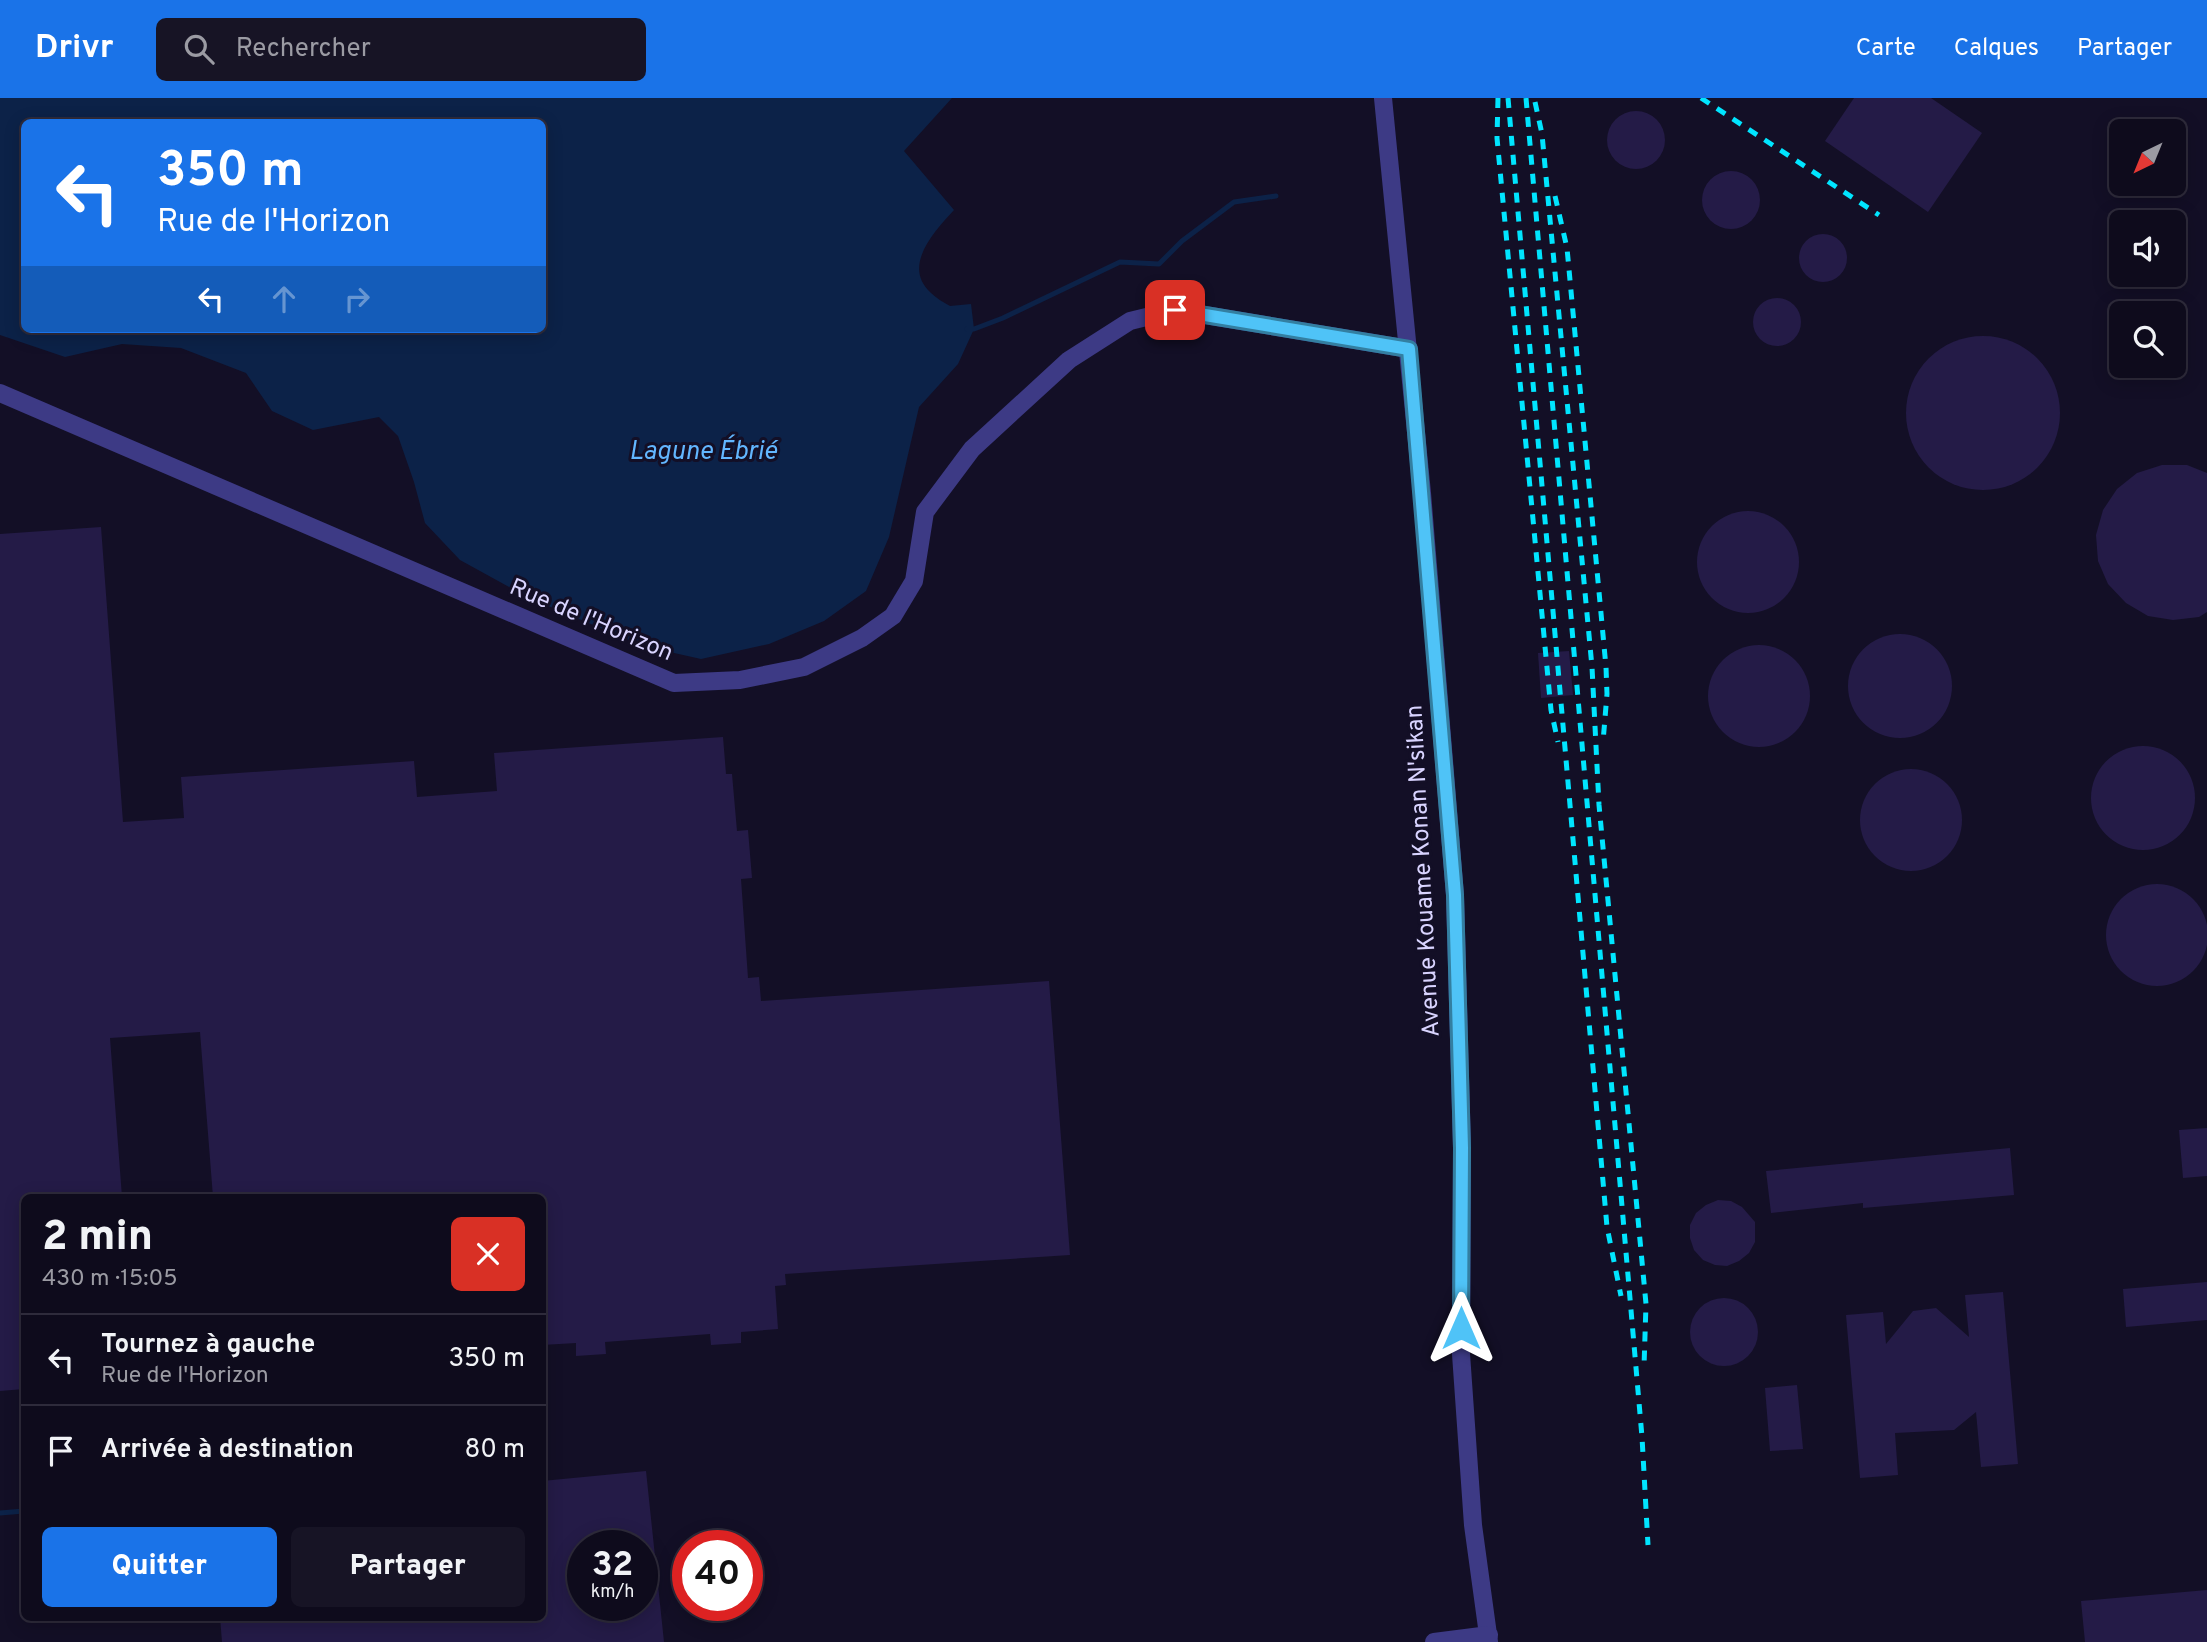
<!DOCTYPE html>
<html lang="fr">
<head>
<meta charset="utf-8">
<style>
	:root { --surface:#0e0b1c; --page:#171425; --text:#f1f3f6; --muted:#9b9ba3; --line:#2e2b3b; --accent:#1a73e8 }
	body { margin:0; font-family:Overpass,sans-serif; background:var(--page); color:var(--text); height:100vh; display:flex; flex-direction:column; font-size:26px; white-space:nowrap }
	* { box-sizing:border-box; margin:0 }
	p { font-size:23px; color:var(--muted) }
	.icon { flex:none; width:38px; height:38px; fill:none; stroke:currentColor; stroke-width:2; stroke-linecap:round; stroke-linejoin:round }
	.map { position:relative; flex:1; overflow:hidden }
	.panel { position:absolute; left:21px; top:1096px; width:525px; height:427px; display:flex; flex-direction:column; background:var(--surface); border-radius:10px; box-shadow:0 4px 18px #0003,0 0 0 2px var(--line) }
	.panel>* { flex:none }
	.top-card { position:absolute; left:21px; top:21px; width:525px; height:214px; border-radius:10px; box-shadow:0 4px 18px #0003,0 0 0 2px var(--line); background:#1a73e8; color:#fff; overflow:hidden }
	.needle { width:46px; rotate:223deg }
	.controls { position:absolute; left:2109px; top:21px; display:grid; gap:14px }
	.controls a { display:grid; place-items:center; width:77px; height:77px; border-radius:10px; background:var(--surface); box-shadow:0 4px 18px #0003,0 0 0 2px var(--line); font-size:35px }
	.speed { position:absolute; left:567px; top:1432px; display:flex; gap:14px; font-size:35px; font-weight:700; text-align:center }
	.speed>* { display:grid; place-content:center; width:91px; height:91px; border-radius:50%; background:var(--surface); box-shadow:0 4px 18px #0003,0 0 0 2px var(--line); line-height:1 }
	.speed small { font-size:18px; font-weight:400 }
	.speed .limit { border:10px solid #d22; background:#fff; color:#111 }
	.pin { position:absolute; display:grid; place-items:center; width:60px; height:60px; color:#fff; margin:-30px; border-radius:14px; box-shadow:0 4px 10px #0006 }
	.me { position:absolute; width:77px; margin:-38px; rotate:0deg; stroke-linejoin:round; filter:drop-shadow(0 0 5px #0008) }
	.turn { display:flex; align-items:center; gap:24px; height:147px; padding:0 21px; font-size:32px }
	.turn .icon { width:91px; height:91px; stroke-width:2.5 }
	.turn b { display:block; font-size:49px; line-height:60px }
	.lanes { display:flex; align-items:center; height:66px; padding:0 21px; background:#0003; justify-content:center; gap:35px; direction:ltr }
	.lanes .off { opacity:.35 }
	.round { display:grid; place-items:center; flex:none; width:74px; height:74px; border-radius:10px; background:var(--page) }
	.summary { display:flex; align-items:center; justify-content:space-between; height:119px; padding:0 21px }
	h1 { font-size:42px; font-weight:800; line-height:52px }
	.primary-button { display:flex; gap:14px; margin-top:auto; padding:14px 21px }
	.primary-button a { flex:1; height:80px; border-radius:10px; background:var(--accent); color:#fff; font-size:28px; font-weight:800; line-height:80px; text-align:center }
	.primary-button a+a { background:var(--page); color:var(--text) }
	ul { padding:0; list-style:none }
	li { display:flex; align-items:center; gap:21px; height:91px; padding:0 21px; border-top:2px solid var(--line) }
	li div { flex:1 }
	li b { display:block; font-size:26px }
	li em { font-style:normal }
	header { display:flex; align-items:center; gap:42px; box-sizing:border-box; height:98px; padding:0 35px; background:var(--accent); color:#fff }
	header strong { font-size:33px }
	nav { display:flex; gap:38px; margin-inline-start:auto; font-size:24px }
	.search { width:490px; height:63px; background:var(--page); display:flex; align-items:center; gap:18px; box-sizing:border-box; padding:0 24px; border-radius:10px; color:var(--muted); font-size:26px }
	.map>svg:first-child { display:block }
	.water { fill:#0c2248; fill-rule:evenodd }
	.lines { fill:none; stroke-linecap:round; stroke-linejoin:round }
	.stream { stroke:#0c2248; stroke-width:5 }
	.building { fill:#241b47; fill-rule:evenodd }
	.minor { stroke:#3d3a85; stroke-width:18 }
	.rail { stroke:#00e5ff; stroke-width:5; stroke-dasharray:10 9; stroke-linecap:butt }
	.route-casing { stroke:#337fa1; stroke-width:18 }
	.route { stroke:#4fc3f7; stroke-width:12 }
	.labels { text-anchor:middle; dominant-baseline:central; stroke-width:6; stroke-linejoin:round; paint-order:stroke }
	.street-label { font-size:24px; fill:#d9d4ff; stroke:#130f26 }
	.water-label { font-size:26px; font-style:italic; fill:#62b6ff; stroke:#130f26 }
</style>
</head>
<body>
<header>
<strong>Drivr</strong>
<div class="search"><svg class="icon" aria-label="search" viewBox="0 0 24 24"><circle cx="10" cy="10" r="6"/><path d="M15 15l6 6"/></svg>Rechercher</div>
<nav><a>Carte</a><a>Calques</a><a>Partager</a></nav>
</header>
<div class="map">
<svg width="2207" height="1544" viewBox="0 0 2207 1544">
	<rect width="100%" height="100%" fill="#130f26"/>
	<!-- water -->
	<path class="water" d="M0,0H952L904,53L954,112C935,133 901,168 931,195C936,200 943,204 950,208L971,206L974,231L958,266L919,309L889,439L866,493L824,523L769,546L701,561L643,548L527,499L460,462L425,425L414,384L398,338L379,319L313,332L272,313L246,275L181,250L122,246L65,259L0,237ZM24,24H542V231H24Z"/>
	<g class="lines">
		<!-- stream -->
		<g class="stream">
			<path d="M967,231H974L1003,220L1120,164L1159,166L1182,143L1234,104L1276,98"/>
			<path d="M0,1415L24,1413"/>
		</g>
	</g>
	<!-- building -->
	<g class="building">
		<path d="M1854,0H1931L1982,35L1928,114L1825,43Z"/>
		<circle cx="1636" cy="42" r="29"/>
		<circle cx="1731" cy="102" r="29"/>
		<circle cx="1823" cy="160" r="24"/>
		<circle cx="1777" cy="224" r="24"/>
		<circle cx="1983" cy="315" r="77"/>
		<path d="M2162,367H2187L2207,375V514L2199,519L2173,522L2148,518L2126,505L2108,486L2098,463L2096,437L2103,412L2117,391L2137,375Z"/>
		<circle cx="1748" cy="464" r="51"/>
		<path d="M101,429L123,724L184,720L181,679L414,663L417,699L497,693L494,655L723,639L726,676H732L737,733L748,732L752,780L741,781L748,880L759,879L761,903L1049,883L1070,1157L785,1176L786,1187L775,1188L778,1231L741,1234V1245L711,1247L710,1236L605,1244L606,1256L576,1258V1245L542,1247V1099H213L200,934L110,940L122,1099H24V1291L0,1293V436Z"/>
		<circle cx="1900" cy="588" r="52"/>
		<circle cx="1759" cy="598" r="51"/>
		<path d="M1569,553L1573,597L1541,600L1538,555Z"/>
		<circle cx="2143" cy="700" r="52"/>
		<circle cx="1911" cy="722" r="51"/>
		<circle cx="2157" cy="837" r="51"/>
		<path d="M2207,1030V1078L2183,1080L2179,1032Z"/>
		<path d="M2010,1050L2014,1097L1863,1110V1105L1771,1115L1766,1073Z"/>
		<path d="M1718,1102L1731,1103L1742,1109L1755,1124V1144L1749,1155L1739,1163L1727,1168L1715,1167L1703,1162L1694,1152L1690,1140V1127L1696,1115L1706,1107Z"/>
		<path d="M2207,1184V1222L2126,1229L2123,1191Z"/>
		<path d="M2003,1194L2018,1366L1981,1369L1976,1314L1954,1332L1895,1335L1898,1377L1860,1380L1846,1217L1883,1214L1886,1246L1913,1213L1936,1210L1969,1239L1965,1197Z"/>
		<circle cx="1724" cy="1234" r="34"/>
		<path d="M1797,1287L1803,1351L1770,1353L1765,1290Z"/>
		<path d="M646,1373L664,1544H222L220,1519H542V1383ZM583,1447H642V1507H583Z"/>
		<path d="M2207,1492V1544H2085L2081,1503Z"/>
	</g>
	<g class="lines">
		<!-- minor -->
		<g class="minor">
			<path d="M1383,0L1422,395L1455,797L1462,1050L1461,1256L1473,1427L1489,1544"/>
			<path d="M0,295L674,585L740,582L804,569L862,540L893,518L914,483L925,414L972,351L1069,262L1130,223L1175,212L1409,251"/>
			<path d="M1434,1544L1489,1537"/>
		</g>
		<!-- rail -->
		<g class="rail">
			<path d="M1498,0L1497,40L1551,612L1558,644"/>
			<path d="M1508,0L1607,1129L1621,1198"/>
			<path d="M1526,0L1642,1339L1648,1447"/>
			<path d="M1701,0L1879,117"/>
			<path d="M1535,4L1542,36L1592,569L1599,707L1646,1206L1644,1269"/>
			<path d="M1555,98L1567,150L1606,569L1607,596L1603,644"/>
		</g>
	</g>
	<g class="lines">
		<defs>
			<path id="route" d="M1175,212L1409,251L1455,797L1462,1050L1461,1230"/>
		</defs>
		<!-- route casing -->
		<use href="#route" class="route-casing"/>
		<!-- route -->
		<use href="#route" class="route"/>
	</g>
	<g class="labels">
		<!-- street labels -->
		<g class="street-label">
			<text transform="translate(591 523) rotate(23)">Rue de l'Horizon</text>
			<text transform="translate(1424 773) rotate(-93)">Avenue Kouame Konan N'sikan</text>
		</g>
		<!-- water labels -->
		<g class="water-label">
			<text x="703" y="354">Lagune Ébrié</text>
		</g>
	</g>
</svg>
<div class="controls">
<a><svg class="needle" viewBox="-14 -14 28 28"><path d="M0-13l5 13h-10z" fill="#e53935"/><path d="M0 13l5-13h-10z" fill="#9b9ba3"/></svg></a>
<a><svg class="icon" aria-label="sound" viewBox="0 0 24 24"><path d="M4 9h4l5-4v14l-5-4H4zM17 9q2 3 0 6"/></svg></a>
<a><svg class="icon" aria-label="search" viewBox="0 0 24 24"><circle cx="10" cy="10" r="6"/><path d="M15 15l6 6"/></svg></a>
</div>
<div class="speed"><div>32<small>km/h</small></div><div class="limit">40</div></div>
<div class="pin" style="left:1175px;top:212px;background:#d93025"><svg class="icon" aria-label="arrive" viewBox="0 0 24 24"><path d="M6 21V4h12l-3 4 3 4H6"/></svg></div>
<svg class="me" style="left:1461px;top:1230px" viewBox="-20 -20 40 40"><path d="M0-17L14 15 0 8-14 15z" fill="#4fc3f7" stroke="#fff" stroke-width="4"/></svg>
<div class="top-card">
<div class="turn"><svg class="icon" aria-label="left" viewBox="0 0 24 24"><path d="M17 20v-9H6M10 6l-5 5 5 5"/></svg><div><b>350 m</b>Rue de l'Horizon</div></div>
<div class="lanes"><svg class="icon" aria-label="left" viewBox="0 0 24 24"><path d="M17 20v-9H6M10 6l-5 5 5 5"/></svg><svg class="icon off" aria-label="ahead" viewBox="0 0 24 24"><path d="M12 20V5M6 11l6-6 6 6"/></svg><svg class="icon off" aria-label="right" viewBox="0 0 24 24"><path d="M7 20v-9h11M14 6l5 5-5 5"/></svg></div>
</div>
<section class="panel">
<div class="summary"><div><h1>2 min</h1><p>430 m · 15:05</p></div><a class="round" style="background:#d93025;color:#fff"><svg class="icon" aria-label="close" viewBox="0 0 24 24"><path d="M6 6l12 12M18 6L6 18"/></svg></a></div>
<ul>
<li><svg class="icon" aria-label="left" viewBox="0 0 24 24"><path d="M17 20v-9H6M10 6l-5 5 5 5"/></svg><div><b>Tournez à gauche</b><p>Rue de l'Horizon</p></div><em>350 m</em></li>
<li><svg class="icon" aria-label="arrive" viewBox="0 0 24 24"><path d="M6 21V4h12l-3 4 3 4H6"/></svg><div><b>Arrivée à destination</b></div><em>80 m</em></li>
</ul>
<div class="primary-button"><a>Quitter</a><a>Partager</a></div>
</section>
</div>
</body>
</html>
